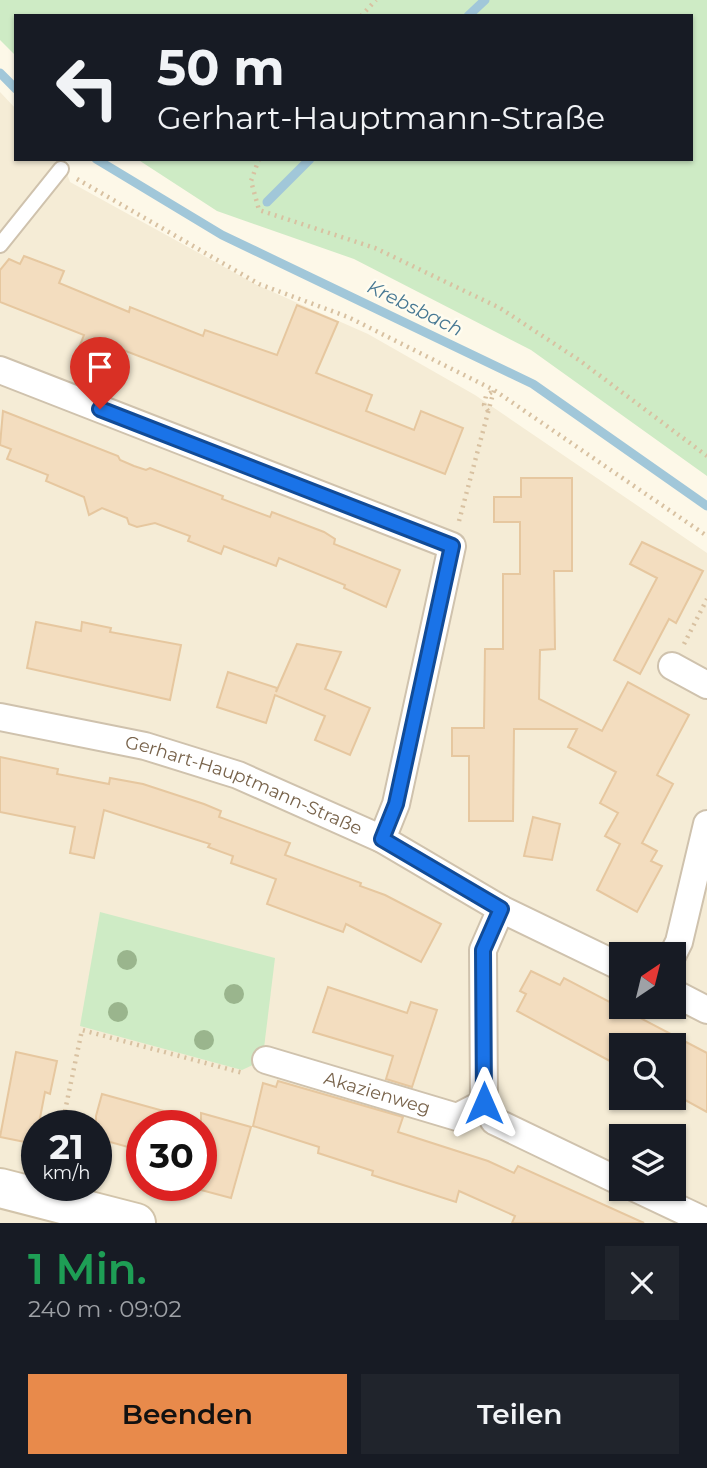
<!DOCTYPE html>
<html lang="de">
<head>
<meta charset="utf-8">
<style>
	:root { --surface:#171b24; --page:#20242c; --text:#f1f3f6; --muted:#9ea1a6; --accent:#e88a4b }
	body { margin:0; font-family:Montserrat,sans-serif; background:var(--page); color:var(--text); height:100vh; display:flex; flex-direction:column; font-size:26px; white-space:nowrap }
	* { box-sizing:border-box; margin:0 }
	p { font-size:23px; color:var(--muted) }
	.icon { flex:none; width:38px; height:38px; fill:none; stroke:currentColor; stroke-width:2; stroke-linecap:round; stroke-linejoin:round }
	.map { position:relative; height:1223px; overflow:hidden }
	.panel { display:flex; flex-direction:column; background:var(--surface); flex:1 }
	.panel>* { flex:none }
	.banner { position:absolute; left:14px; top:14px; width:679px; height:147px; border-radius:0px; box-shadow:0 2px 5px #0004; background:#171b24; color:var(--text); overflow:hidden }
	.needle { width:46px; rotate:35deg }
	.controls { position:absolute; left:609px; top:942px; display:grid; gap:14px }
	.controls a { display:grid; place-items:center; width:77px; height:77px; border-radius:0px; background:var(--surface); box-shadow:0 2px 5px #0004; font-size:35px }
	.speed { position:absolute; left:21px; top:1110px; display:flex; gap:14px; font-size:35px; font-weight:700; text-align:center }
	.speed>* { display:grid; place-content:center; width:91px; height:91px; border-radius:50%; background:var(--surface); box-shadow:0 2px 5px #0004; line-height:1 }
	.speed small { font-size:18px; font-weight:400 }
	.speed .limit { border:10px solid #d22; background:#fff; color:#111 }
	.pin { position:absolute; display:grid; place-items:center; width:60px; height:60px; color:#fff; margin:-72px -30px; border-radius:50% 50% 50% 0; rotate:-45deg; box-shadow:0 0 7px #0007 }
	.pin .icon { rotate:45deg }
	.me { position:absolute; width:77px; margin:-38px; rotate:0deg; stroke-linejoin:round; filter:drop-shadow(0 0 5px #0008) }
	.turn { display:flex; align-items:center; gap:24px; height:147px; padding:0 28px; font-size:32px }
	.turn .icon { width:91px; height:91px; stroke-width:2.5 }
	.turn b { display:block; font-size:49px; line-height:60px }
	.round { display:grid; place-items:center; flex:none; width:74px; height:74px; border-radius:0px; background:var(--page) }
	.summary { display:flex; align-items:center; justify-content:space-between; height:119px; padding:0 28px }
	h1 { font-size:42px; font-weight:600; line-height:52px; color:#1e9e55 }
	.cta { display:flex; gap:14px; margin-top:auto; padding:14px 28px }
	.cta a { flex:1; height:80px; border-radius:0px; background:var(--accent); color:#111; font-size:28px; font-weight:600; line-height:80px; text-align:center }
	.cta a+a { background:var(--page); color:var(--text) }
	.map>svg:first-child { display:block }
	.residential { fill:#f5ecd6; fill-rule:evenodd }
	.green { fill:#ceebc5 }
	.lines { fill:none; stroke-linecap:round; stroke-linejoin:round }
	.stream { stroke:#a1c7d9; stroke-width:9 }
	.building { fill:#f3ddbf; stroke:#e6c79f; stroke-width:2 }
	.lane-casing { stroke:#cfc2ad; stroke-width:18 }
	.street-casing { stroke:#cfc2ad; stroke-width:30 }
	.secondary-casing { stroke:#d2c4aa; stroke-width:42 }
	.path { stroke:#d8c1a1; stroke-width:4.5; stroke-dasharray:2 5; stroke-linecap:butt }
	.lane { stroke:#fff; stroke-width:14 }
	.street { stroke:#fff; stroke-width:26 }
	.secondary { stroke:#fff; stroke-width:38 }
	.tree { fill:#9ab58d }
	.route-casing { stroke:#114b97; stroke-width:18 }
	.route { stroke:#1a73e8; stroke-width:12 }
	.labels { text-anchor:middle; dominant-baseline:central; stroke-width:5; stroke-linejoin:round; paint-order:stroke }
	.street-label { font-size:18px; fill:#78634b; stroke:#fffcef }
	.water-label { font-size:19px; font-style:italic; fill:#477893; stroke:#fffcef }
</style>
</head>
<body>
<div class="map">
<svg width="707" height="1223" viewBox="0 0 707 1223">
	<rect width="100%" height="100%" fill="#fdf8e8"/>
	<!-- residential -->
	<path class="residential" d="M0,92L16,109V159H62L70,182L257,285L368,334L475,395L707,553V1223H0ZM621,954H674V1006H621ZM621,1045H674V1097H621ZM37,1125H96V1185H37ZM142,1125H201V1185H142ZM621,1136H674V1188H621Z"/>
	<!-- green -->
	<g class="green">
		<path d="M0,0H707V476L531,350L354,259L217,211L137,159H691V16H16V56L0,40Z"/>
		<path d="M100,912L275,958L264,1048L257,1063L242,1070L80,1026Z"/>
	</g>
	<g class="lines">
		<!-- stream -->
		<g class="stream">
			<path d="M468,16L485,0"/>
			<path d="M0,73L16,89"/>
			<path d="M96,159L222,235L533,384L707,506"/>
			<path d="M267,202L310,159"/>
		</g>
	</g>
	<!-- building -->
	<g class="building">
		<path d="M24,256L64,271L59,283L129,312L130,307L203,336L205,330L277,355L297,305L338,322L316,373L372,395L366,411L414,430L421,411L463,428L445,474L118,348L110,368L76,355L84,335L0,302V270L9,259L20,264Z"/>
		<path d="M3,411L118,456L120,460L134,466L146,470L150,468L223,496L222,499L270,517L272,512L324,532L335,539L334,544L400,570L386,607L344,588L345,585L279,558L276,566L224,546L221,554L188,541L190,536L155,523L137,527L129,524L127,518L102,508L89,515L84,497L46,481L48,475L7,459L11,449L0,445Z"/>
		<path d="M521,478H572V571H554L555,649L540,650L539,699L602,731L628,682L689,715L657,775L673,784L642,843L657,851L651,861L662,866L637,912L597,890L620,844L605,836L618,813L600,803L616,772L568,747L577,729H514L513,821H469V756H452V728H484L485,649H503V574H520V522H494V497H521Z"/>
		<path d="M642,542L703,571L676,623L669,619L640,674L614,660L657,578L630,564Z"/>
		<path d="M36,622L81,631L82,622L111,628L110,632L181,645L170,700L27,668Z"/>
		<path d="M297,644L341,652L325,689L370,708L350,755L315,740L325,716L275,695L266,723L217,707L228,672L277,688L276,692Z"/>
		<path d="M0,757L58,769L57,774L109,784L110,778L143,784L204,804L221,811L219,817L290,843L285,855L361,883L360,886L385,895L441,924L421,962L346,924L343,932L267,904L276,879L231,863L233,856L208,847L210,844L104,810L94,858L70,853L75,827L0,812Z"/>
		<path d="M533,817L560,824L552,860L524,856Z"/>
		<path d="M531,971L560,985L564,978L707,1053V1112L674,1094V1045H621V1067L517,1011L526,994L520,991Z"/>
		<path d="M328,987L407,1013L411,1002L437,1010L412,1087L386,1079L393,1056L313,1032Z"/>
		<path d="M16,1052L57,1061L50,1094L45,1092L35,1144L0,1137Z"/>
		<path d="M278,1081L403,1117L398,1132L488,1161L514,1173L518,1166L644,1223H512L515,1216L459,1191L456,1202L372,1175L373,1171L318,1153L319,1147L253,1126L263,1083L276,1087Z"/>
		<path d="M102,1094L189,1118L188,1125H142V1151L96,1138V1116Z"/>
		<path d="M201,1113L251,1127L231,1198L201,1190Z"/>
	</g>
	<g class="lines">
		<defs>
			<path id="lane" d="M0,245L61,169"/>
			<g id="street">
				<path d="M0,370L452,546L396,804L382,839"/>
				<path d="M672,666L707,685"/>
				<path id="s1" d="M0,717L145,746L238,775L382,839L501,909L621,967"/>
				<path d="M501,909L483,950L484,1103L494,1121L621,1182"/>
				<path d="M673,954L679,942L707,824"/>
				<path d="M674,993L707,1010"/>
				<path id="s2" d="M266,1060L457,1117L484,1103"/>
				<path d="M635,1188L707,1222"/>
			</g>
			<path id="secondary" d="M0,1188L136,1223"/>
		</defs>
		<!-- lane casing -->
		<use href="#lane" class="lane-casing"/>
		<!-- street casing -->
		<use href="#street" class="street-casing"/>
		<!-- secondary casing -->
		<use href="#secondary" class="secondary-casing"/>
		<!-- path -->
		<g class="path">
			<path d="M361,16L376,0"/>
			<path d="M259,159L251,181L259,210L375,248L500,308L579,360L707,456"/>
			<path d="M77,179L259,284L348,317L494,390L707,536"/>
			<path d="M488,411L484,405L486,396L493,391"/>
			<path d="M459,521L494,390"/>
			<path d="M684,644L707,599"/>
			<path d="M62,1125L82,1030L243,1073"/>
		</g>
		<!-- lane -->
		<use href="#lane" class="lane"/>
		<!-- street -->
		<use href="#street" class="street"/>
		<!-- secondary -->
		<use href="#secondary" class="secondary"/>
	</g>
	<!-- trees -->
	<g class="tree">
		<circle cx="127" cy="960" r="10"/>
		<circle cx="234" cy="994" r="10"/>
		<circle cx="118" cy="1012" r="10"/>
		<circle cx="204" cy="1040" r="10"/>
	</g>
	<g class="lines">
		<defs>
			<path id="route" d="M100,409L452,546L396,804L382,839L501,909L483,950L484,1103"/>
		</defs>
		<!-- route casing -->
		<use href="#route" class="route-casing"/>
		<!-- route -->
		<use href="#route" class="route"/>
	</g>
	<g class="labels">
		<!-- street labels -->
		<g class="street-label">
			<text stroke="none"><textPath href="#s1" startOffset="254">Gerhart-Hauptmann-Straße</textPath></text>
			<text stroke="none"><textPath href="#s2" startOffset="116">Akazienweg</textPath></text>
		</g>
		<!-- water labels -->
		<g class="water-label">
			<text transform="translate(415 308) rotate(26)">Krebsbach</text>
		</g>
	</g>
</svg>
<div class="controls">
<a><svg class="needle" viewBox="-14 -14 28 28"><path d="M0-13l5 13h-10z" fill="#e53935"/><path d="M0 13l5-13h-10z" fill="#9ea1a6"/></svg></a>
<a><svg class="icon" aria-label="search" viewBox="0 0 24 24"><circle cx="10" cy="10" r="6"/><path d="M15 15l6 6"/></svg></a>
<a><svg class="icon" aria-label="layers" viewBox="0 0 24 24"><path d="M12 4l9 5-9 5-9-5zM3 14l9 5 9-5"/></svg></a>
</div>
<div class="speed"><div>21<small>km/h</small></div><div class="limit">30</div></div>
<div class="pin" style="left:100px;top:409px;background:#d93025"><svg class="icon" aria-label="arrive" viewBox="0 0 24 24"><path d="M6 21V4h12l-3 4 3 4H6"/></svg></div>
<svg class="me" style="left:484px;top:1103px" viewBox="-20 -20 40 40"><path d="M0-17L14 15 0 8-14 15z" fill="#1a73e8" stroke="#fff" stroke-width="4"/></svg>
<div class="banner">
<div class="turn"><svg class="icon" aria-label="left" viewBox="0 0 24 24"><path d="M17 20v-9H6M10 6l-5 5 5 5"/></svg><div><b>50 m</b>Gerhart-Hauptmann-Straße</div></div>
</div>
</div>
<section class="panel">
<div class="summary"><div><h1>1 Min.</h1><p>240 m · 09:02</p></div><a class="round"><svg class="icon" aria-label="close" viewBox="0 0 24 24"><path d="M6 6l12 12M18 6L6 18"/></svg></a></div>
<div class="cta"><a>Beenden</a><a>Teilen</a></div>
</section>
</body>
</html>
